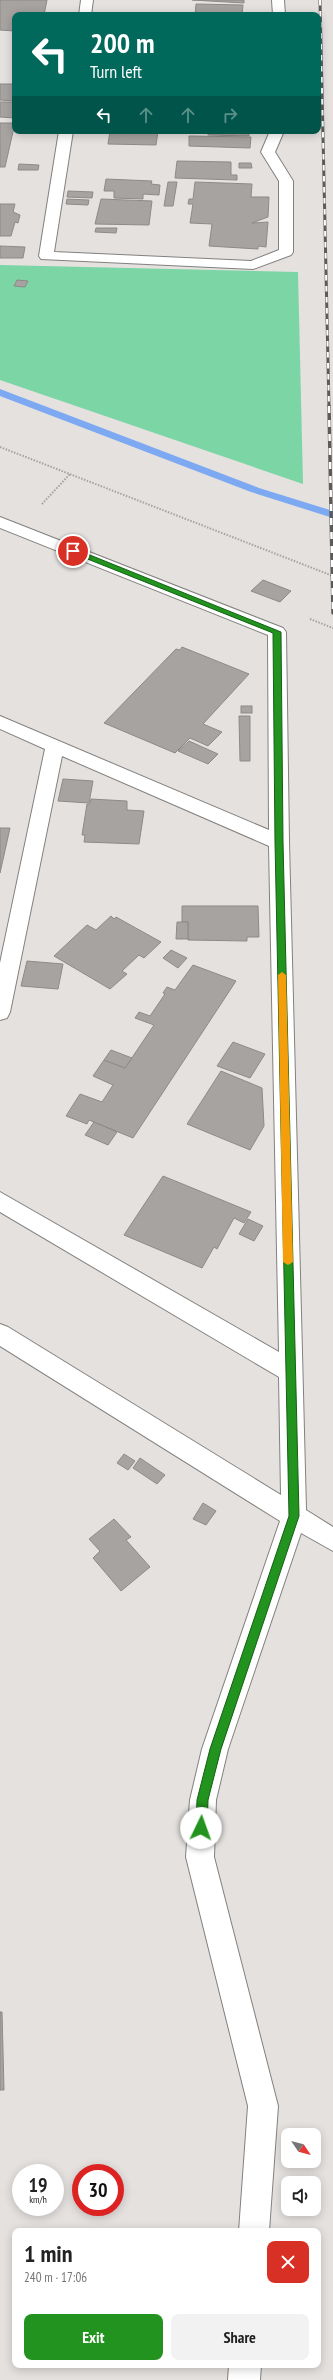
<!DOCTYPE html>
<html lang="en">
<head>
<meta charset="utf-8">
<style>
	:root { --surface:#fff; --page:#f2f2f2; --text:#222; --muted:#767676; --accent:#21931e }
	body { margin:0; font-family:"PT Sans Narrow",sans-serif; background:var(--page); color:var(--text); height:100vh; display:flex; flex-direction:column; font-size:15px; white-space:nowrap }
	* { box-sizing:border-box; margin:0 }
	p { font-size:13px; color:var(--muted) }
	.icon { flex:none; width:22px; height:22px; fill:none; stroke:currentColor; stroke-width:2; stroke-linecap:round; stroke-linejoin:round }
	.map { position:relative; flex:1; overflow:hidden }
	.details { position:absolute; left:12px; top:2228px; width:309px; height:140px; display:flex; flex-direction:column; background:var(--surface); border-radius:8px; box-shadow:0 2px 10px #0003 }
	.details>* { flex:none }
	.hud { position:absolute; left:12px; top:12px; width:309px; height:122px; border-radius:8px; box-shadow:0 2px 10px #0003; background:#00695c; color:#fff; overflow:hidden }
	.needle { width:26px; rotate:125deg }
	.controls { position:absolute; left:281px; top:2128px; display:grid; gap:8px }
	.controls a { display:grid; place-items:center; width:40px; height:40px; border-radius:8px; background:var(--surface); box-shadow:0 2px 10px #0003; font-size:20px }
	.speed { position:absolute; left:12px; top:2164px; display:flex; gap:8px; font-size:20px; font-weight:700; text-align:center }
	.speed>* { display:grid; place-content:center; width:52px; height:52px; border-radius:50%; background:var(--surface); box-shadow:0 2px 10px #0003; line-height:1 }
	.speed small { font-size:10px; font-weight:400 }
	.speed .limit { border:6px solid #d22; background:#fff; color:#111 }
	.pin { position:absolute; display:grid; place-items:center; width:34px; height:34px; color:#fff; margin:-17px; border:2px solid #fff; border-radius:50%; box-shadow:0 1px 4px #0007 }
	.me { position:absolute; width:44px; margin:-22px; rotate:3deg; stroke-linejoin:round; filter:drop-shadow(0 0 3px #0008) }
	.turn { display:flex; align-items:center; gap:14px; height:84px; padding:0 12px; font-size:18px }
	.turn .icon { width:52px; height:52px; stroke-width:2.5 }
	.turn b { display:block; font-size:28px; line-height:34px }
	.lanes { display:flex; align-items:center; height:38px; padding:0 12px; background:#0003; justify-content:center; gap:20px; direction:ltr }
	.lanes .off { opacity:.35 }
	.round { display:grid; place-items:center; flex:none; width:42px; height:42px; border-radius:8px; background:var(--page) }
	.summary { display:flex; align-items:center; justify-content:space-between; height:68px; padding:0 12px }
	h1 { font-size:24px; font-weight:800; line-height:30px }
	.primary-button { display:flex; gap:8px; margin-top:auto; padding:8px 12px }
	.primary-button a { flex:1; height:46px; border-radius:8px; background:var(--accent); color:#fff; font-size:16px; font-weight:800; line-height:46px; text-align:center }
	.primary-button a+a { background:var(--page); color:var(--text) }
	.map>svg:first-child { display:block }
	.green { fill:#7bd5a5 }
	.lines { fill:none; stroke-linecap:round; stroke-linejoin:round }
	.stream { fill:#7da8f2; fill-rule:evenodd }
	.building { fill:#a6a3a1; stroke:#8d8a88 }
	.street-casing { stroke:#83817f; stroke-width:2 }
	.path { stroke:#a5a2a1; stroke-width:2; stroke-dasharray:1.5 1.5; stroke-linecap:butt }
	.street { fill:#fff; fill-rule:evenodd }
	.rail-far1-casing { stroke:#5c5b5a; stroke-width:3 }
	.rail-casing { stroke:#5c5b5a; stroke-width:3.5 }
	.rail-far1 { stroke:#fff; stroke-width:2; stroke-dasharray:5.5; stroke-linecap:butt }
	.rail { stroke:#fff; stroke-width:2.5; stroke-dasharray:7; stroke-linecap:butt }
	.route { fill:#21931e; stroke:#156014 }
	.slow { fill:#f59e0b }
</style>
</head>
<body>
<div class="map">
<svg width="333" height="2380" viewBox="0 0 333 2380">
	<rect width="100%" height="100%" fill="#e4e1df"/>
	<!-- green -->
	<path class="green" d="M0,265L298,272L303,484L0,380Z"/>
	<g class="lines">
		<!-- stream -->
		<path class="stream" d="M0,389L259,488L333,511V518L251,492L0,396Z"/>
	</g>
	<!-- building -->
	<g class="building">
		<path d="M0,0H47L44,15H15V31L0,30Z"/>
		<path d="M192,0H244V3Z"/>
		<path d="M196,4L243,5L242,15H195Z"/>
		<path d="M0,84H15V101L0,100Z"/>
		<path d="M0,102H15V118L0,117Z"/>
		<path d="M0,123H15L5,167H0Z"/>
		<path d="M110,131H158L156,145L108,144Z"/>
		<path d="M208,131H249V136L208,135Z"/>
		<path d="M189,136L251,137L250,148L189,146Z"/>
		<path d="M177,161L231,162V175H237V180L175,178Z"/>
		<path d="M239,163H251L252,168H239Z"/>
		<path d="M19,164L39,165L38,170H18Z"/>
		<path d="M106,179L152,181L151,184L160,185L159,195L143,194V199L114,198V191H104Z"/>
		<path d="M168,182H177L173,206H164Z"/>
		<path d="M195,182L252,184L251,197H269L268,217L252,223L268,222L266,247L258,246V249L209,246L212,224L190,223L193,204H188L189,199H193Z"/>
		<path d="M68,191L93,192L92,198L67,197Z"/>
		<path d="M67,199L89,200L88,205L66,204Z"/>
		<path d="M101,199L152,201L149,225L95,224Z"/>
		<path d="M0,204H15L13,212L20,215L18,223L15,222L11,236H0Z"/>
		<path d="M96,228H117L116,233L95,232Z"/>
		<path d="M0,246L25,247L23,258H0Z"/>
		<path d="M17,280L28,281L25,287L14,286Z"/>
		<path d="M263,580L291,591L280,602L251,591Z"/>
		<path d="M182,647L249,674L203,724L222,732L208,746L190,738L175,753L104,723L176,649L180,650Z"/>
		<rect x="241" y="706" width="11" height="7"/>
		<path d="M239,716H250V761H240Z"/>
		<path d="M189,741L218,754L208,764L178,751Z"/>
		<path d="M63,779L93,781L89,803L58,801Z"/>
		<path d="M91,799L127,801V810L144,811L139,844L84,842L85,835H82L87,804H90Z"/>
		<path d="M0,828H10L0,873Z"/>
		<path d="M182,906H258L259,937H247V941L188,940V922H182Z"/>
		<path d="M111,916L114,919L116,917L161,942L144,958L139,955L122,971L127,974L110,989L54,956L87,925L96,930Z"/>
		<path d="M177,922H188V939H176Z"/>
		<path d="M171,950L187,958L178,968L163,958Z"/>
		<path d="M27,961L63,964L58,989L21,986Z"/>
		<path d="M193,965L236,981L133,1138L89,1120L87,1124L66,1116L80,1094L102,1102L113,1085L93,1076L104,1060L125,1068L154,1025L135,1018L139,1012L150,1016L165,994L163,993L167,987L175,990Z"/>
		<path d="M233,1042L265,1054L250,1078L217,1066Z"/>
		<path d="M111,1050L132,1058L125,1068L104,1060Z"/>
		<path d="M221,1071L262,1088L264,1126L250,1150L187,1124Z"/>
		<path d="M94,1122L117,1132L108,1145L85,1135Z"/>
		<path d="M163,1176L251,1212L244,1223L234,1218L217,1249L214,1247L202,1268L124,1235Z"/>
		<path d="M248,1219L263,1226L254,1241L239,1234Z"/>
		<path d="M124,1454L135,1461L128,1470L117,1463Z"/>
		<path d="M140,1458L165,1475L157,1484L133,1468Z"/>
		<path d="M203,1503L216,1511L206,1525L193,1519Z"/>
		<path d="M114,1519L131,1537L126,1540L150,1567L121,1591L93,1558L100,1551L89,1539Z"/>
		<path d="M0,2012H2L4,2090H0Z"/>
	</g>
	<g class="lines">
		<defs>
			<g id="street">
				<path d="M81,0H93L91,15H79Z"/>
				<path d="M272,0H284L285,15H273Z"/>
				<path d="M59,131H73L54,252L251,261L279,250V181L261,152L270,131H284L275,152L293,181V252L291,255L253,269L41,259L39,256Z"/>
				<path d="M0,517L283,628L286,632L289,842L306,1510L333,1527V1551L301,1533L228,1749L216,1800L214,1857L278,2106L269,2231H239L248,2106L186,1857L190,1800L202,1749L280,1521L0,1346V1324L8,1327L281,1495L279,1377L0,1212V1192L279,1352L269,846L62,756L10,1012L7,1018L0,1020V963L45,749L0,729V716L269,830L268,635L0,528Z"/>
				<path d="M229,2365H261L260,2380H228Z"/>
			</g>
		</defs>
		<!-- street casing -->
		<use href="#street" class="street-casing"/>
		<!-- path -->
		<g class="path">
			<path d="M0,447L333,576"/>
			<path d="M42,504L70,474"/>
			<path d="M310,619L333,628"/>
		</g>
		<!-- street -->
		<use href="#street" class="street"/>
		<defs>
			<path id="rail-far1" d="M320,0L329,407"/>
			<path id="rail" d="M329,406L333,613"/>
		</defs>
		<!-- rail-far1 casing -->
		<use href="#rail-far1" class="rail-far1-casing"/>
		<!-- rail casing -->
		<use href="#rail" class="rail-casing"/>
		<!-- rail-far1 -->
		<use href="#rail-far1" class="rail-far1"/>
		<!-- rail -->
		<use href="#rail" class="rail"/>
	</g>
	<!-- route -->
	<path class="route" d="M70,549H75L281,632L283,842L299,1516L221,1749L208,1800L207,1828L201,1834L196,1828L197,1800L210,1749L289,1516L275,842L273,633L70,552Z"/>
	<!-- slow -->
	<path class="slow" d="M282,972L286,975L293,1262L288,1265L283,1262L278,975Z"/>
</svg>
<div class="controls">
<a><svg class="needle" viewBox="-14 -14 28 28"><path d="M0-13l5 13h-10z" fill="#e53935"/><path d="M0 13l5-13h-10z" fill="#767676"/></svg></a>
<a><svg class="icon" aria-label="sound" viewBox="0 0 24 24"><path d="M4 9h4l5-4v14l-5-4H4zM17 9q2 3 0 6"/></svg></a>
</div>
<div class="speed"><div>19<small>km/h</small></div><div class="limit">30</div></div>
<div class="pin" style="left:73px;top:551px;background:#d93025"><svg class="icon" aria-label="arrive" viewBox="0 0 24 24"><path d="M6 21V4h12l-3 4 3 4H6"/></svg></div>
<svg class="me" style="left:201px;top:1828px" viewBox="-20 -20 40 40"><circle r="19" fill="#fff"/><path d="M0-13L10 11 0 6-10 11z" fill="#21931e"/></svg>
<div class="hud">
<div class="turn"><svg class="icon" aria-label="left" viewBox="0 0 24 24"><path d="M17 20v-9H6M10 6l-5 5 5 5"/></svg><div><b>200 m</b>Turn left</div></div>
<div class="lanes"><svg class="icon" aria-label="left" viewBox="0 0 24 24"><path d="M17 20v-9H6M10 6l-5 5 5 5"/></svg><svg class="icon off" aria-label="ahead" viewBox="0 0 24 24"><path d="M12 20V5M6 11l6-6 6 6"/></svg><svg class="icon off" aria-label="ahead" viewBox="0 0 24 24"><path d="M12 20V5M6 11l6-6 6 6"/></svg><svg class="icon off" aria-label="right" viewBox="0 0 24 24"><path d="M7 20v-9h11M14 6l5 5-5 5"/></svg></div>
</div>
<section class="details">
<div class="summary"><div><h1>1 min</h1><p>240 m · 17:06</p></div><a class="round" style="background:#d93025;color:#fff"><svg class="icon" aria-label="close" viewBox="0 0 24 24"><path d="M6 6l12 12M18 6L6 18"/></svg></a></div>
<div class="primary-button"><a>Exit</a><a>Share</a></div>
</section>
</div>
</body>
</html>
